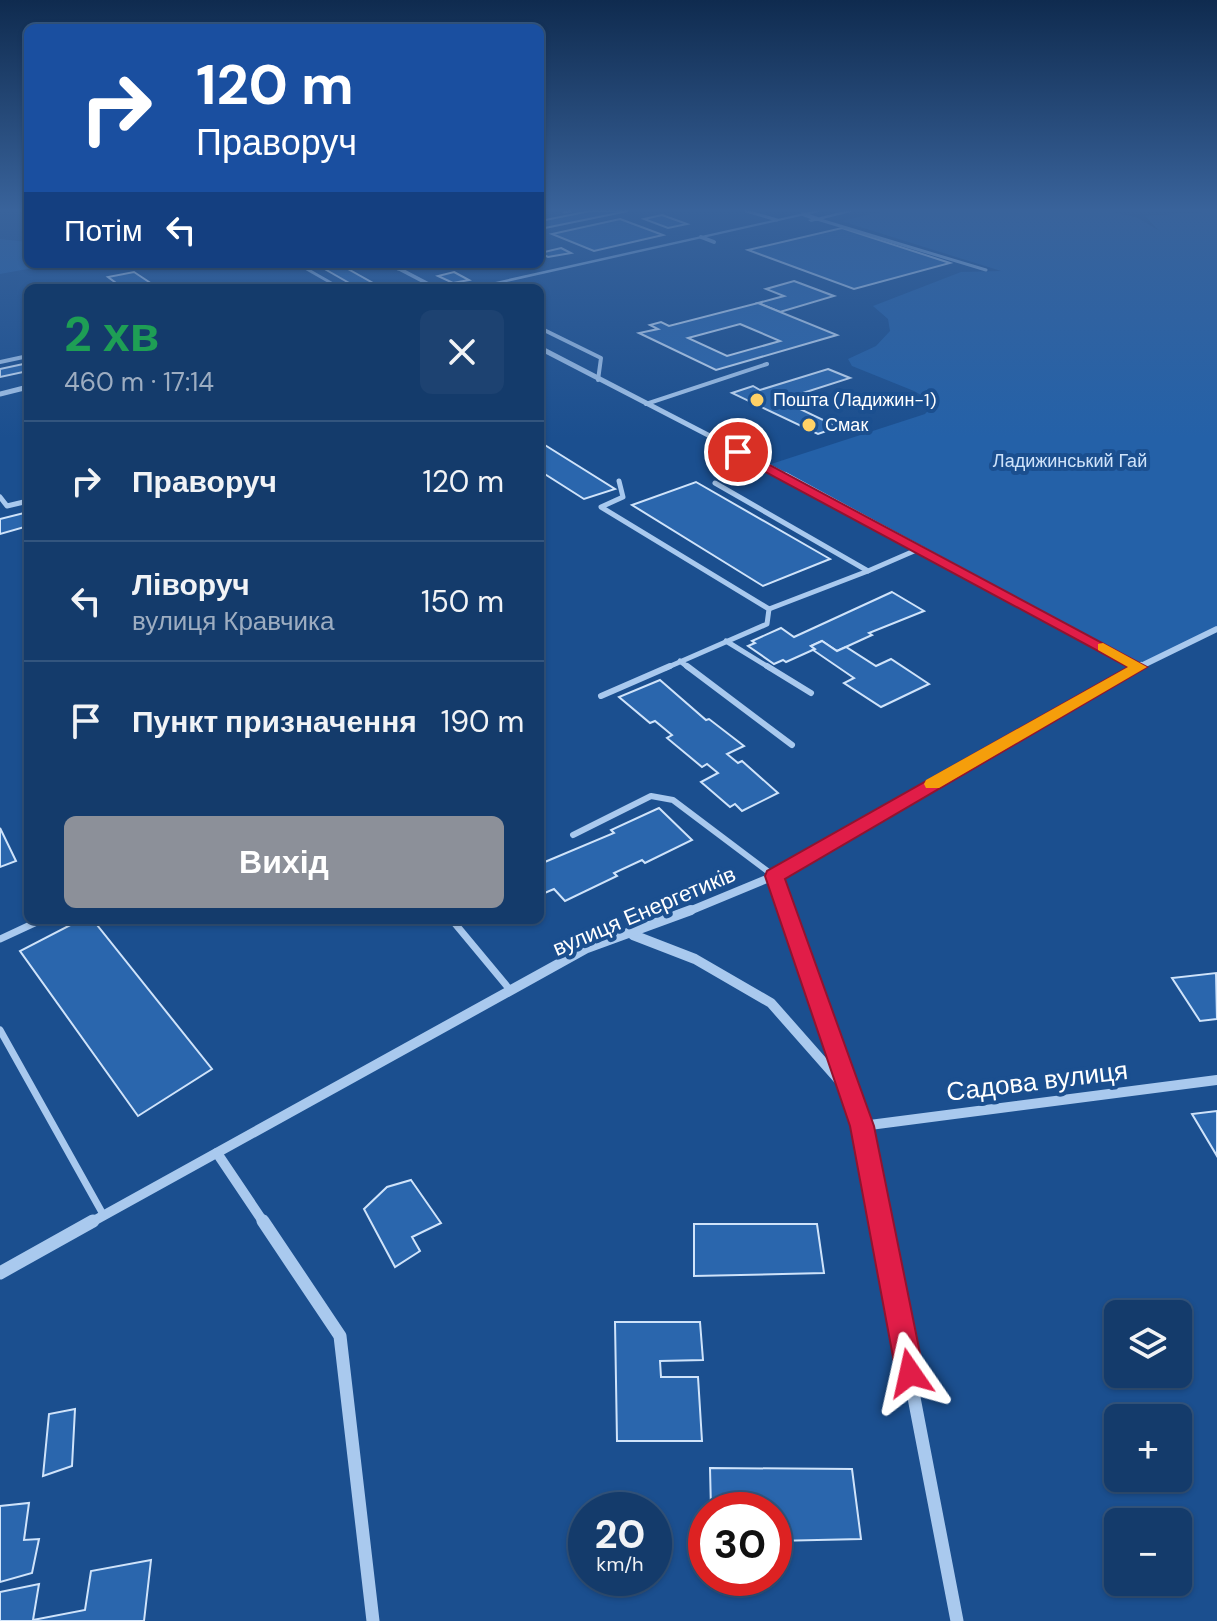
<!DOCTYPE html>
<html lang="uk">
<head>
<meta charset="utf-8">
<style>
	:root { --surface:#143b6b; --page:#1d4271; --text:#f1f3f6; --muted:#9dadc1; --line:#33557e; --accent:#8c9099 }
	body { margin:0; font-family:"DM Sans",sans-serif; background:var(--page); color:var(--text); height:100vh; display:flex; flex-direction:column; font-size:30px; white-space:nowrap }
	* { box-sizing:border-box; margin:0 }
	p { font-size:26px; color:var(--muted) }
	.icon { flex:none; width:44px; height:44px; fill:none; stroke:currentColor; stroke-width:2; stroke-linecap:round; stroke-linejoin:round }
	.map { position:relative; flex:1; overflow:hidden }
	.drawer { position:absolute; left:24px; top:284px; width:520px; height:640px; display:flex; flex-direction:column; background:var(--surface); border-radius:12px; box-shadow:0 2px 6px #0004,0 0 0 2px var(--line) }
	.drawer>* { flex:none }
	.hud { position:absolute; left:24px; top:24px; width:520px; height:244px; border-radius:12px; box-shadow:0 2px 6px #0004,0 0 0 2px var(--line); background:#1a4fa0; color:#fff; overflow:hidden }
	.controls { position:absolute; left:1104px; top:1300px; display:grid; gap:16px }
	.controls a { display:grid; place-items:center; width:88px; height:88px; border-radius:12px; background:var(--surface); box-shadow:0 2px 6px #0004,0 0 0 2px var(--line); font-size:40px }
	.speed { position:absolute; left:568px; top:1492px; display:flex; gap:16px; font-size:40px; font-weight:700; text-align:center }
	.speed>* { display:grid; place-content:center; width:104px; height:104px; border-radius:50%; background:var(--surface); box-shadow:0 2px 6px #0004,0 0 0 2px var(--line); line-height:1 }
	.speed small { font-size:20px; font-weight:400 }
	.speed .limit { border:12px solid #d22; background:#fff; color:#111 }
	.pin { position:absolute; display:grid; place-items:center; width:68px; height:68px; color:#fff; margin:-34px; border:4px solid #fff; border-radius:50%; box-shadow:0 2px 8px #0007 }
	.me { position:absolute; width:88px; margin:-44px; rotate:349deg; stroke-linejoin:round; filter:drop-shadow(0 0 6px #0008) }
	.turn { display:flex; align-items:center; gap:28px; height:168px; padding:0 40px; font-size:36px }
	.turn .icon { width:104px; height:104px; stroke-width:2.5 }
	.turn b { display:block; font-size:56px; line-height:68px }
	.then { display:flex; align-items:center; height:76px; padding:0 40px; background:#0003; gap:16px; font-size:30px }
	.round { display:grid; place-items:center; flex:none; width:84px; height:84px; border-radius:12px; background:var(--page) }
	.head { display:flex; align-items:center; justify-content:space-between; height:136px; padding:0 40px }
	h1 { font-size:48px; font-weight:700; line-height:60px; color:#1e9e55 }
	.button { display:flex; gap:16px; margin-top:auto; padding:16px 40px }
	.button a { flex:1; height:92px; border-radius:12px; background:var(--accent); color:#fff; font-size:32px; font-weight:700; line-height:92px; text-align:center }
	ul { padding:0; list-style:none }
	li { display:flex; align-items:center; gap:24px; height:120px; padding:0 40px; border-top:2px solid var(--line) }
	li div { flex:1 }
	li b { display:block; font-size:30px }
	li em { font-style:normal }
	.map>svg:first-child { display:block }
	.green { fill:#2461a8 }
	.building { fill:#2a66ad; stroke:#cfe3fa; stroke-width:2; fill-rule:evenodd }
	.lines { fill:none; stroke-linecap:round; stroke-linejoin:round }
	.service-far4 { stroke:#a9c9ee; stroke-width:3 }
	.service-far3 { stroke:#a9c9ee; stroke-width:4 }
	.service-far2 { stroke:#a9c9ee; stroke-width:5 }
	.service-far1 { stroke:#a9c9ee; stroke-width:6 }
	.service { stroke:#a9c9ee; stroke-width:7 }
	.minor-far5 { stroke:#a9c9ee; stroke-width:4 }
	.minor-far4 { stroke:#a9c9ee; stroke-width:5 }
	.minor-far3 { stroke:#a9c9ee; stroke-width:6 }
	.minor-far2 { stroke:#a9c9ee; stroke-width:8 }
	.minor-far1 { stroke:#a9c9ee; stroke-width:10 }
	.minor { stroke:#a9c9ee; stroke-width:13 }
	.tertiary { fill:#a9c9ee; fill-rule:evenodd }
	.route { fill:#e11d48; stroke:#92132f; stroke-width:2 }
	.slow { fill:#f59e0b }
	.poi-dot { fill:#ffd166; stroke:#1b4f8f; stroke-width:3 }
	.labels { text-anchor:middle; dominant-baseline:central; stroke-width:8; stroke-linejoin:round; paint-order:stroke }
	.far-poi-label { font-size:18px; fill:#fff; stroke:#1b4f8f; text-anchor:start }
	.far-park-label { font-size:18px; fill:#cfe3fa; stroke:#1b4f8f }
	.street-label { font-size:22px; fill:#fff; stroke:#1b4f8f }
	.near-street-label { font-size:26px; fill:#fff; stroke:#1b4f8f }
</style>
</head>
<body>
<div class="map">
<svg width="1217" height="1621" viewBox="0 0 1217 1621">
	<rect width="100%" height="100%" fill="#1b4f8f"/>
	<!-- green -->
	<g class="green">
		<path d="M884,211H1109L1138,218L1158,230L1145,216L1217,211V629L1139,667L765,466L925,414L935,403L914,391L852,366L848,359L876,346L890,331L888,319L873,306L961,272L1001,271L841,221Z"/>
		<path d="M0,239L28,242V264H55L0,274Z"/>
	</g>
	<!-- building -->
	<g class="building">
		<path d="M590,211H628L540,229V221Z"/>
		<path d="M662,215L687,224L668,228L644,219Z"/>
		<path d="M620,219L663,235L594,251L552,234Z"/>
		<path d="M842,228L950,263L854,289L748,250Z"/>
		<path d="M561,248L571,253L548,257L540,253Z"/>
		<path d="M316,264H339L380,287L358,288Z"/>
		<path d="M134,272L158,288H90L116,283L108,277Z"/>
		<path d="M454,272L469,280L453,283L438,276Z"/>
		<path d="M794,281L834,296L780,312L758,303L784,296L766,289Z"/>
		<path d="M758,303L837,335L716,370L639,333L658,329L650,325L661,322L669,326ZM740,324L780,341L727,356L688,338Z"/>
		<path d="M28,363V371L0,377V369Z"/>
		<path d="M828,369L850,378L781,400L838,427L818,434L732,393L753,386L760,390Z"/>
		<path d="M540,442L615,489L584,499L540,471Z"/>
		<path d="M696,482L830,559L763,586L632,505Z"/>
		<path d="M28,512V526L0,534V519Z"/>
		<path d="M892,592L924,611L869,633L872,635L837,651L822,641L811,646L815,649L786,662L783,660L774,664L748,646L755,643L752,641L781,628L794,637Z"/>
		<path d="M822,641L837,651L846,647L876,666L891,659L929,684L881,707L844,683L854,678L813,650L815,649L811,646Z"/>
		<path d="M660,680L706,720L709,719L744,746L727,754L738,763L742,761L778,793L742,811L735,804L730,807L701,782L718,773L707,764L702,767L667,738L672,735L655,721L650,723L619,697Z"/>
		<path d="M659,808L692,840L645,863L642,860L614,873L617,876L565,901L554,889L540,895V864L614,833L611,830Z"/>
		<path d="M0,828L16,861L0,867Z"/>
		<path d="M80,920H93L212,1069L138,1116L20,951Z"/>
		<path d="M1216,973L1217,1019L1200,1021L1172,978Z"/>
		<path d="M1217,1111V1156L1192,1114Z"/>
		<path d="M411,1180L441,1223L412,1237L420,1251L395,1267L364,1209L387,1187Z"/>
		<path d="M694,1224H817L824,1273L694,1276Z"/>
		<path d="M615,1322H700L703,1360L660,1361L661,1377H698L702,1441H617Z"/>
		<path d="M75,1409L72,1466L43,1476L49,1414Z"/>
		<path d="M710,1468L852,1469L861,1539L774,1541V1510H711Z"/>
		<path d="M29,1503L24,1540L39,1539L32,1573L0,1582V1506Z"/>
		<path d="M151,1560L144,1621H0V1592L39,1584L33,1620L85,1610L91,1571Z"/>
	</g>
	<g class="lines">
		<!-- service-far4 -->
		<g class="service-far4">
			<path d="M746,211L777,220"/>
			<path d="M564,212L571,211"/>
			<path d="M817,219L986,270"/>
			<path d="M298,264L340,288"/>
			<path d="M398,269L427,264"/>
		</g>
		<!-- service-far3 -->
		<g class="service-far3">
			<path d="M540,328L601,358L598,380"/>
			<path d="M0,362L28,356"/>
			<path d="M646,404L767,364"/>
		</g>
		<!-- service-far2 -->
		<g class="service-far2">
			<path d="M619,481L623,497L601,507L769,609L767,624L666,668"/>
			<path d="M715,483L868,571L921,548"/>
			<path d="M0,497L7,506L28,501"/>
			<path d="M769,609L868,571"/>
			<path d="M726,641L770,668"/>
			<path d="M680,661L689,668"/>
		</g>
		<!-- service-far1 -->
		<g class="service-far1">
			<path d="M687,666L792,745"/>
			<path d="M767,666L811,693"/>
			<path d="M601,696L670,666"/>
			<path d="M573,835L651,796L673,800L774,876"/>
		</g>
		<!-- service -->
		<g class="service">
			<path d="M452,920L511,991"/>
			<path d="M0,939L41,920"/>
			<path d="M0,1030L104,1216"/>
		</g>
		<!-- minor-far5 -->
		<g class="minor-far5">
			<path d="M803,214L817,219"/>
			<path d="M701,237L714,242"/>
		</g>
		<!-- minor-far4 -->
		<g class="minor-far4">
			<path d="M540,348L789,477"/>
			<path d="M0,394L28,387"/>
		</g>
		<!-- minor-far3 -->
		<g class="minor-far3">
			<path d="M785,475L1139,667"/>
			<path d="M1137,668L1217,629"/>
		</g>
		<!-- minor-far2 -->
		<g class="minor-far2">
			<path d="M774,876L787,912"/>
			<path d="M687,912L774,876L1141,666"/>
		</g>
		<!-- minor-far1 -->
		<g class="minor-far1">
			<path d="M786,910L862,1126L881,1223"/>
			<path d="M633,935L695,959L771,1003L845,1087"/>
			<path d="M862,1126L1217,1080"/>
			<path d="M217,1153L264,1223"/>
			<path d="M90,1223L587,948L691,910"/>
		</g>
		<!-- minor -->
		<g class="minor">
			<path d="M263,1221L340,1336L373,1621"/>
			<path d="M880,1221L957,1621"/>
			<path d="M0,1273L93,1221"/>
		</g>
		<!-- tertiary -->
		<g class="tertiary">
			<path d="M813,211H823L480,288H468Z"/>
			<path d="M845,211H855L811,222L808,220Z"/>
			<path d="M386,264H394L440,288H432Z"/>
		</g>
	</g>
	<!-- sky -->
	<linearGradient id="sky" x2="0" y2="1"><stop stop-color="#0f2b4f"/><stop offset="0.48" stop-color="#39639b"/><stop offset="1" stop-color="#39639b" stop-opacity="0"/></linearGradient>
	<rect width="1217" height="438" fill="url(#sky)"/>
	<!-- route -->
	<path class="route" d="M738,448L1147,667L785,879L874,1126L924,1373L920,1383L910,1387L900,1383L896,1373L850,1126L765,876L767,871L1128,667L734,455L732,452Z"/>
	<!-- slow -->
	<path class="slow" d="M1103,643L1147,667L939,788H926L924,784L926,780L1128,667L1098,650V644Z"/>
	<!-- markers -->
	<g class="poi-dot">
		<circle cx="757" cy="400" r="8"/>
		<circle cx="809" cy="425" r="8"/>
	</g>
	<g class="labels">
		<!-- far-poi labels -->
		<g class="far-poi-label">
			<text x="773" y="400">Пошта (Ладижин-1)</text>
			<text x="825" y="425">Смак</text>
		</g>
		<!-- far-park labels -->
		<g class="far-park-label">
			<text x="1070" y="461">Ладижинський Гай</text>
		</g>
		<!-- street labels -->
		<g class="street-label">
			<text transform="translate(644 911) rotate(-23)">вулиця Енергетиків</text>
		</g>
		<!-- near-street labels -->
		<g class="near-street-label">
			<text transform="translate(1037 1081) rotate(-7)">Садова вулиця</text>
		</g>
	</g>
</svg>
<div class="controls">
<a><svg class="icon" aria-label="layers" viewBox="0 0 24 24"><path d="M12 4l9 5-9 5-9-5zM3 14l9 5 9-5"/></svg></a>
<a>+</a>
<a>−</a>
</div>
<div class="speed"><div>20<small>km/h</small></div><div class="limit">30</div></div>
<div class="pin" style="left:738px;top:452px;background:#d93025"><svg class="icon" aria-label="arrive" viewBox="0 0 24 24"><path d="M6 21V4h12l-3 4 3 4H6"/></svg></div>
<svg class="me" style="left:910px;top:1373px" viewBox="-20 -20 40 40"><path d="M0-17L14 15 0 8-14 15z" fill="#e11d48" stroke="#fff" stroke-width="4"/></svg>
<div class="hud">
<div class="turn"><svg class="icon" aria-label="right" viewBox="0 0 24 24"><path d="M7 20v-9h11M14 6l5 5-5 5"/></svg><div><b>120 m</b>Праворуч</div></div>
<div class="then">Потім<svg class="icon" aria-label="left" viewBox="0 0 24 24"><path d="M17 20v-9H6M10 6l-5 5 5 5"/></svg></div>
</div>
<section class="drawer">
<div class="head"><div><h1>2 хв</h1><p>460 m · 17:14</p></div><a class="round"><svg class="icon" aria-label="close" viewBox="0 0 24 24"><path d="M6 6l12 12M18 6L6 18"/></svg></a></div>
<ul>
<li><svg class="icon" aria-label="right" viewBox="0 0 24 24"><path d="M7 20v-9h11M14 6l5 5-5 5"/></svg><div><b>Праворуч</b></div><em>120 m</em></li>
<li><svg class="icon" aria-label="left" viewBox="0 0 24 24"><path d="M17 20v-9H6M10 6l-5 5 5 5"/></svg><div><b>Ліворуч</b><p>вулиця Кравчика</p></div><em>150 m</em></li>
<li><svg class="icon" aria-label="arrive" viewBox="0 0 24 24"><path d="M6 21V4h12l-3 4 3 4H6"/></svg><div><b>Пункт призначення</b></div><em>190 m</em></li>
</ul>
<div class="button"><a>Вихід</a></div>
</section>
</div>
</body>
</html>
